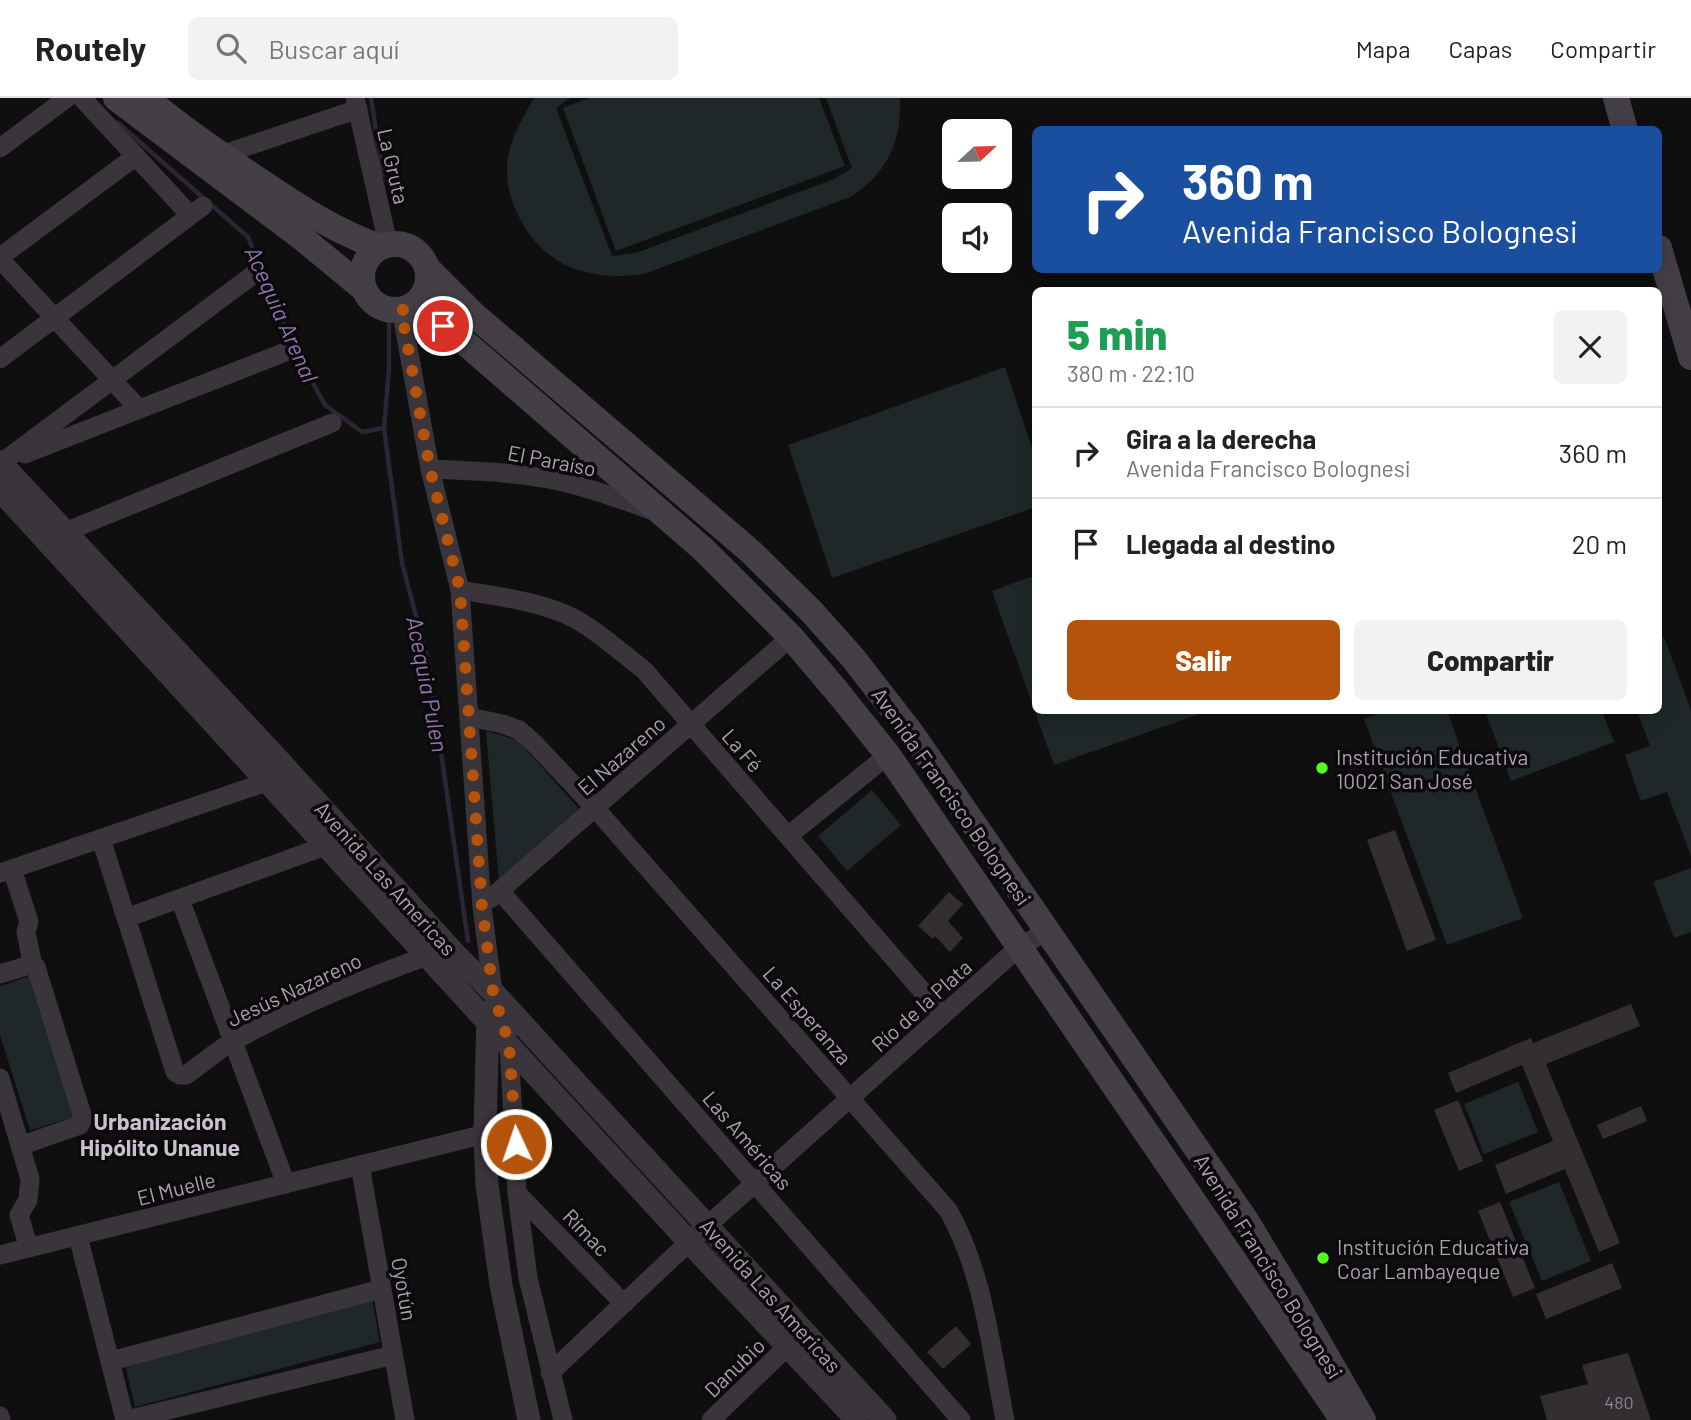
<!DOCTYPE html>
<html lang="es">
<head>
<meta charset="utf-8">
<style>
	:root { --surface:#fff; --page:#f2f2f2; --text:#222; --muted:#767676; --line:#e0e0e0; --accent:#b45309 }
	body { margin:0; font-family:Barlow,sans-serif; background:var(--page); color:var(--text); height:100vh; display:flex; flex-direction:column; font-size:26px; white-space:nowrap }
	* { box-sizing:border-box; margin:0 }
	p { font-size:23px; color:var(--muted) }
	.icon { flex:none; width:38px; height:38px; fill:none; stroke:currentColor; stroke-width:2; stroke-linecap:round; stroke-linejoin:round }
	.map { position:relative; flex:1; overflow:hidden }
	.side { position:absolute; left:1032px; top:189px; width:630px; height:427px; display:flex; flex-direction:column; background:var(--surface); border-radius:10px; box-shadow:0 4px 18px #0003 }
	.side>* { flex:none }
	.guide { position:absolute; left:1032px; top:28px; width:630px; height:147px; border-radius:10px; box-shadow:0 4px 18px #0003; background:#1a4fa0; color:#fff; overflow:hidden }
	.needle { width:46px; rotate:68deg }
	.controls { position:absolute; left:942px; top:21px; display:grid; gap:14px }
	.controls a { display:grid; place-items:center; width:70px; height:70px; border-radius:10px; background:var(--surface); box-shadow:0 4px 18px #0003; font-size:35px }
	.pin { position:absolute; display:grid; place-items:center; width:60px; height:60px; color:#fff; margin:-30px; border:4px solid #fff; border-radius:50%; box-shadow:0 2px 7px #0007 }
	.me { position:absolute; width:77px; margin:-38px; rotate:357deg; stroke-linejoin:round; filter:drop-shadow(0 0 5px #0008) }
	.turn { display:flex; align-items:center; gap:24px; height:147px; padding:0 35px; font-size:32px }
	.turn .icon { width:91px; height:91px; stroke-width:2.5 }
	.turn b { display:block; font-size:49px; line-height:60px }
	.round { display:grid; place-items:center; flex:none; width:74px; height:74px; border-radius:10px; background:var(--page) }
	.summary { display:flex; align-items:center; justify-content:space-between; height:119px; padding:0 35px }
	h1 { font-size:42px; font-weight:800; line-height:52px; color:#1e9e55 }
	.action { display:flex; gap:14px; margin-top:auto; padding:14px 35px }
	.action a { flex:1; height:80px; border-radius:10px; background:var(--accent); color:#fff; font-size:28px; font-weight:800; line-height:80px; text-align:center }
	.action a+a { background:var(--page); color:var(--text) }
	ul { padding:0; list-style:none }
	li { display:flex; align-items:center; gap:21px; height:91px; padding:0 35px; border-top:2px solid var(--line) }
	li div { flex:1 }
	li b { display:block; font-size:26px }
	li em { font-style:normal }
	header { display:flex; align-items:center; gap:42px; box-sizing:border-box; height:98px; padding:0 35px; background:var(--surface); border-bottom:2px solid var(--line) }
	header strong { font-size:33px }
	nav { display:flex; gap:38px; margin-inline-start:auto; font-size:24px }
	.search { width:490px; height:63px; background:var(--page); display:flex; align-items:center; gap:18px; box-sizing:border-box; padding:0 24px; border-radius:10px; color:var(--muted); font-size:26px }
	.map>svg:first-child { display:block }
	.green { fill:#1f2728 }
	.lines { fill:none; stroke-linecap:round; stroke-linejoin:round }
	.stream { stroke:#2d2534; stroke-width:4.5 }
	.building { fill:#322e32 }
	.minor { stroke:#3a343b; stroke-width:19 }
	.tertiary { stroke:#3a343b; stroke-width:23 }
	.secondary { stroke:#443e46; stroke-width:26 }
	.route { stroke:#b45309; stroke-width:12; stroke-dasharray:0 21.6 }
	.poi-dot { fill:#56fa1d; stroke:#0b0a0b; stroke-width:2.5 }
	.labels { text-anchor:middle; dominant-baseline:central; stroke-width:7; stroke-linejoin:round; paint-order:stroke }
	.number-label { font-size:18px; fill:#8f8392 }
	.street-label { font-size:21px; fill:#ae9fb2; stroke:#0b0a0b }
	.poi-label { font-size:21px; fill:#ae9fb2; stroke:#0b0a0b; text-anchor:start }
	.water-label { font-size:23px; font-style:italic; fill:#9473b0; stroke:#0b0a0b }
	.neighbourhood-label { font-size:23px; font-weight:bold; fill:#cbc0ce; stroke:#0b0a0b }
</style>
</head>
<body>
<header>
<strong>Routely</strong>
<div class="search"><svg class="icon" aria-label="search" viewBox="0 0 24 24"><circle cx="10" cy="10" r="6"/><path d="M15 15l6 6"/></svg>Buscar aquí</div>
<nav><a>Mapa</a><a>Capas</a><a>Compartir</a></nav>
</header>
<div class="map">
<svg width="1691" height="1322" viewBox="0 0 1691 1322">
	<rect width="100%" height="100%" fill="#100f10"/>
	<!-- green -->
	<g class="green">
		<path d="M534,0H570L556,10L612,158L636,155L834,81L852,70L826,0H900C902,43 887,76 850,99L644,176C590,184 543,169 518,117C512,104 507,89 507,75C506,46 521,23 534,0Z"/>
		<path d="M589,0H819L845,68L616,153L563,10Z"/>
		<path d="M1005,269L1036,362V409L832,480L788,347Z"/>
		<path d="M1036,477V612L1208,613L1054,667L992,493Z"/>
		<path d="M1664,539L1691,612V758L1667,694L1641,703L1625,657L1650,648L1637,613L1659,612V541Z"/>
		<path d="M1387,612L1447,613L1523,820L1447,847L1364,621Z"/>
		<path d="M1485,613H1602L1614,644L1511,683Z"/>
		<path d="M486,633L518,642L579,711L499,784Z"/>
		<path d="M872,692L901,727L847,773L818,738Z"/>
		<path d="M1691,770V834L1674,840L1653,784Z"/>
		<path d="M30,878L75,1019L30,1032L0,937V888Z"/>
		<path d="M1518,984L1538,1034L1484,1056L1464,1006Z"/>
		<path d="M1559,1084L1591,1163L1542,1183L1509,1104Z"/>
		<path d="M372,1200L380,1244L135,1309L125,1266Z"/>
	</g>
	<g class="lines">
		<!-- stream -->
		<g class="stream">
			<path d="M371,0L383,77"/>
			<path d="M118,25L248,139L290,243L325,307L362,334L384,330"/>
			<path d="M389,224V271L384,330L402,465L428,563L468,843"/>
		</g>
	</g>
	<!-- building -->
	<g class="building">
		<path d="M1395,732L1436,842L1407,853L1367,742Z"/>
		<path d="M949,794L963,806L948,823L963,840L950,854L935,838L933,841L918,828Z"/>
		<path d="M1631,906L1640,928L1546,966L1620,1145L1599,1154L1565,1071L1506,1096L1495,1067L1553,1043L1522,967L1456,995L1448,975L1531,940L1533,945Z"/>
		<path d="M1458,1002L1483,1063L1459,1073L1434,1012Z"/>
		<path d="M1641,1008L1647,1023L1603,1041L1597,1027Z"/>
		<path d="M1500,1104L1535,1190L1513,1199L1478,1113Z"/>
		<path d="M1612,1165L1622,1190L1546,1221L1536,1196Z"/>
		<path d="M956,1228L971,1246L943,1271L927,1254Z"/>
		<path d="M1628,1255L1651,1322H1547L1540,1298L1588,1286L1582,1267Z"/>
	</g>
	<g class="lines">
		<!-- minor -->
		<g class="minor">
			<path d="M82,0L190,117"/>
			<path d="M355,0L388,146"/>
			<path d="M0,50L67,0"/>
			<path d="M221,57L358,11"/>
			<path d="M0,159L136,58"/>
			<path d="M0,161L139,311"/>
			<path d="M401,211L430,371L460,492L482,809L493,894L509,946L517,1095L528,1180L563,1322"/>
			<path d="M0,261L203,108"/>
			<path d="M25,356L288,253"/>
			<path d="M1,365L254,176"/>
			<path d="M430,371C478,373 528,374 575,387C601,394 626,403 651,412"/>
			<path d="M53,442L65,434L332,325"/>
			<path d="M460,492C494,498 532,502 565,516C594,529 619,553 644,572L943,917"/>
			<path d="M469,619L503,626L519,632L534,645L595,710L948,1112C984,1175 991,1252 1005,1322"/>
			<path d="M788,738L888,657"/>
			<path d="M101,741L175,974L180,977H186C202,966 217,952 234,943C296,908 361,882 427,858"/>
			<path d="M0,775L269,683"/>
			<path d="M15,780L29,824L26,834L33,868"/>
			<path d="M500,793L961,1322"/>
			<path d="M180,801L286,1086"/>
			<path d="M490,801L791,539"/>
			<path d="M126,820L328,747"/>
			<path d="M0,876L30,867L36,869L83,1020L80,1027L20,1048"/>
			<path d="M0,980L30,1081L28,1102L19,1117L29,1150"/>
			<path d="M360,1067L405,1322"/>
			<path d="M517,1095L624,1206"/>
			<path d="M78,1138L125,1322"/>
			<path d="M0,1157L485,1036"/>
			<path d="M111,1263L381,1191"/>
			<path d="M550,1275L689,1144L943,917L1019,849L1046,834"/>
			<path d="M0,1318L1,1322"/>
			<path d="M127,1322L393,1257"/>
			<path d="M711,1322L788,1248"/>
		</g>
		<!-- tertiary -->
		<g class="tertiary">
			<path d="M0,364L273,656L456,857L493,894L885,1322"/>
			<path d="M0,392L689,1144L857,1322"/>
			<path d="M488,914L485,1036L487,1087L501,1187L529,1322"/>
		</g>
		<!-- secondary -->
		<g class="secondary">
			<path d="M116,0L301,139L364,191"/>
			<path d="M146,0C180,29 217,54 254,79C295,106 333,133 380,149"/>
			<path d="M1616,0L1625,32"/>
			<circle cx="395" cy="179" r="33"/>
			<path d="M1659,150L1691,259"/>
			<path d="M427,170L472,215L751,454L811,513L853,560L912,636L1245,1121L1297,1207L1363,1322"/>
			<path d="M404,211L430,221L455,236L703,451L791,539L840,597L888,657L1343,1322"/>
		</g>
	</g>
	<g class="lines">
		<!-- route -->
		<path class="route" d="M443,228L401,211L430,371L460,492L482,809L493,894L509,946L516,1046"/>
	</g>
	<!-- markers -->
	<g class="poi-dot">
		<circle cx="1322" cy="670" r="7"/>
		<circle cx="1323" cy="1160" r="7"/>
	</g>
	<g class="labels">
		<!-- number labels -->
		<g class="number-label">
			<text x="1619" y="1304">480</text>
		</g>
		<!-- street labels -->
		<g class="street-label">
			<text transform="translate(394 68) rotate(77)">La Gruta</text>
			<text transform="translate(552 362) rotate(11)">El Paraíso</text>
			<text transform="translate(743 652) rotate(49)">La Fé</text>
			<text transform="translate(621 657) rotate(-41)">El Nazareno</text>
			<text transform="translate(952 698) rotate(55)">Avenida Francisco Bolognesi</text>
			<text transform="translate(386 780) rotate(48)">Avenida Las Americas</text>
			<text transform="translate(294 891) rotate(-25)">Jesús Nazareno</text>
			<text transform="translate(921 907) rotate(-42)">Río de la Plata</text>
			<text transform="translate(808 917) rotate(49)">La Esperanza</text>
			<text transform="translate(748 1042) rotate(49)">Las Américas</text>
			<text transform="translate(176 1090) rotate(-14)">El Muelle</text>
			<text transform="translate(587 1134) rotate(46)">Rímac</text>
			<text transform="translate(1269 1168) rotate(58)">Avenida Francisco Bolognesi</text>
			<text transform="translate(405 1191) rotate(80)">Oyotún</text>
			<text transform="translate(771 1197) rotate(48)">Avenida Las Americas</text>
			<text transform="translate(734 1269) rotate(-44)">Danubio</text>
		</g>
		<!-- poi labels -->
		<g class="poi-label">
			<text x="1336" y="658">Institución Educativa<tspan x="1336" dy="24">10021 San José</tspan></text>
			<text x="1337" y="1148">Institución Educativa<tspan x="1337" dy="24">Coar Lambayeque</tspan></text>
		</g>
		<!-- water labels -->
		<g class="water-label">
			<text transform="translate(282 216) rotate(66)">Acequia Arenal</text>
			<text transform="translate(428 586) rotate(79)">Acequia Pulen</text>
		</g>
		<!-- neighbourhood labels -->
		<g class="neighbourhood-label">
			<text x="160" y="1023">Urbanización<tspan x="160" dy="26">Hipólito Unanue</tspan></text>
		</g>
	</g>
</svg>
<div class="controls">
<a><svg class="needle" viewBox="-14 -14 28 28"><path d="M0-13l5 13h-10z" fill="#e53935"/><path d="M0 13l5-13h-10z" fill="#767676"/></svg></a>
<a><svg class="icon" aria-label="sound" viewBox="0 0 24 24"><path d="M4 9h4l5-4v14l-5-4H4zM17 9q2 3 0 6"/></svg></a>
</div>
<div class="pin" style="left:443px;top:228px;background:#d93025"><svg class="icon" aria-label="arrive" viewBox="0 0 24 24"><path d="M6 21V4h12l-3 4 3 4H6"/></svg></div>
<svg class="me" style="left:516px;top:1046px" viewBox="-20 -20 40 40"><circle r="17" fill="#b45309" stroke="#fff" stroke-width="3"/><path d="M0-11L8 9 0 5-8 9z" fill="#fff"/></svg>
<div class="guide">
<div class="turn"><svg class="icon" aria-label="right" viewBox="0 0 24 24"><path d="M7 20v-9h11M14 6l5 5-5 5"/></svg><div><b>360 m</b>Avenida Francisco Bolognesi</div></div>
</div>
<section class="side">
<div class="summary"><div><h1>5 min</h1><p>380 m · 22:10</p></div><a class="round"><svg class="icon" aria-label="close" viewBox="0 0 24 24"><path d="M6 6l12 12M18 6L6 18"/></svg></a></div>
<ul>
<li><svg class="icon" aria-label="right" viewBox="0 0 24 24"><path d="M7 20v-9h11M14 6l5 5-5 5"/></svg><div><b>Gira a la derecha</b><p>Avenida Francisco Bolognesi</p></div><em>360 m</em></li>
<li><svg class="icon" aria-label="arrive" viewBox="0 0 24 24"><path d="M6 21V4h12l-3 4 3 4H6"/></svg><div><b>Llegada al destino</b></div><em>20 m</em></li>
</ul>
<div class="action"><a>Salir</a><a>Compartir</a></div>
</section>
</div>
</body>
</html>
